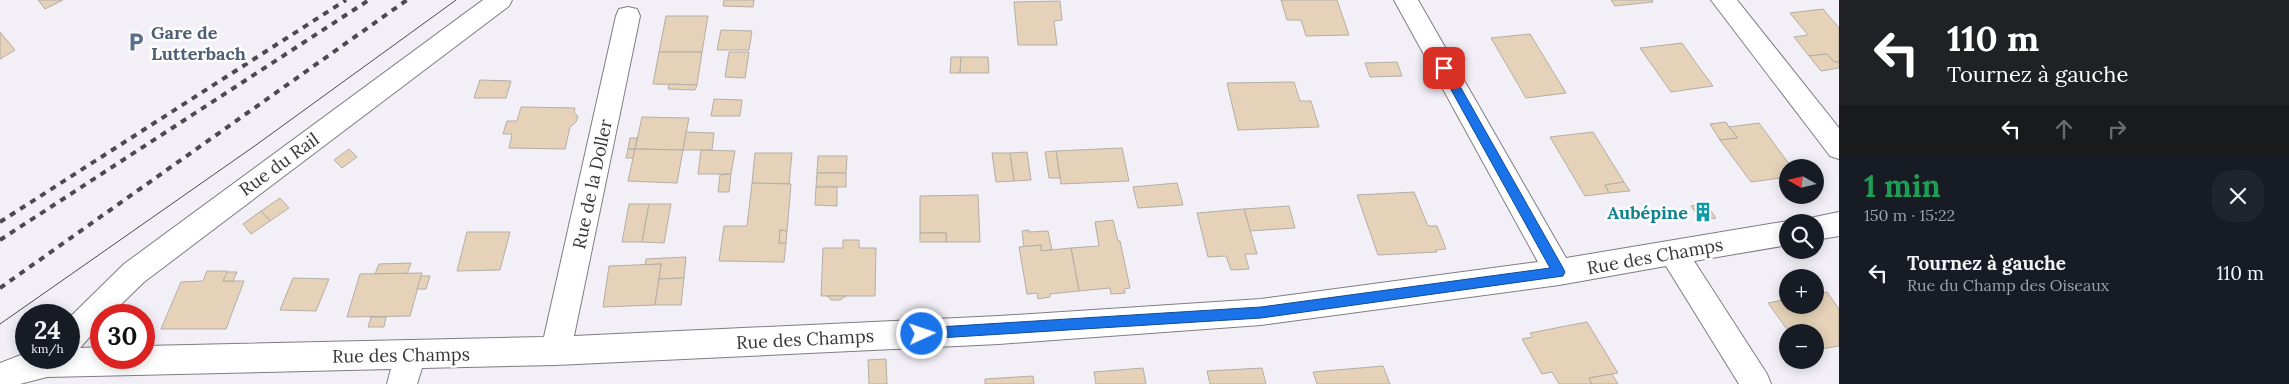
<!DOCTYPE html>
<html lang="fr">
<head>
<meta charset="utf-8">
<style>
	:root { --surface:#171b24; --page:#20242c; --text:#f1f3f6; --muted:#9ea1a6 }
	body { margin:0; font-family:Lora,serif; background:var(--page); color:var(--text); height:100vh; display:flex; flex-direction:column; font-size:19px; white-space:nowrap }
	* { box-sizing:border-box; margin:0 }
	p { font-size:16px; color:var(--muted) }
	.icon { flex:none; width:28px; height:28px; fill:none; stroke:currentColor; stroke-width:2; stroke-linecap:round; stroke-linejoin:round }
	.map { position:relative; flex:1; overflow:hidden }
	.side { display:flex; flex-direction:column; background:var(--surface); width:450px }
	.side>* { flex:none }
	.guide { background:#202124; color:#fff; overflow:hidden }
	.needle { width:32px; rotate:278deg }
	.buttons { position:absolute; left:1779px; top:159px; display:grid; gap:10px }
	.buttons a { display:grid; place-items:center; width:45px; height:45px; border-radius:50%; background:var(--surface); box-shadow:0 2px 12px #0003; font-size:25px }
	.speed { position:absolute; left:15px; top:304px; display:flex; gap:10px; font-size:25px; font-weight:700; text-align:center }
	.speed>* { display:grid; place-content:center; width:65px; height:65px; border-radius:50%; background:var(--surface); box-shadow:0 2px 12px #0003; line-height:1 }
	.speed small { font-size:12px; font-weight:400 }
	.speed .limit { border:8px solid #d22; background:#fff; color:#111 }
	.pin { position:absolute; display:grid; place-items:center; width:42px; height:42px; color:#fff; margin:-21px; border-radius:10px; box-shadow:0 2px 8px #0006 }
	.me { position:absolute; width:55px; margin:-28px; rotate:87deg; stroke-linejoin:round; filter:drop-shadow(0 0 4px #0008) }
	.turn { display:flex; align-items:center; gap:18px; height:105px; padding:0 25px; font-size:22px }
	.turn .icon { width:65px; height:65px; stroke-width:2.5 }
	.turn b { display:block; font-size:35px; line-height:42px }
	.lanes { display:flex; align-items:center; height:48px; padding:0 25px; background:#0003; justify-content:center; gap:25px; direction:ltr }
	.lanes .off { opacity:.35 }
	.round { display:grid; place-items:center; flex:none; width:52px; height:52px; border-radius:20px; background:var(--page) }
	.head { display:flex; align-items:center; justify-content:space-between; height:85px; padding:0 25px }
	h1 { font-size:30px; font-weight:800; line-height:38px; color:#1e9e55 }
	ul { padding:0; list-style:none }
	li { display:flex; align-items:center; gap:15px; height:70px; padding:0 25px }
	li div { flex:1 }
	li b { display:block; font-size:19px }
	li em { font-style:normal }
	main { display:flex; flex:1; min-height:0 }
	.map>svg:first-child { display:block }
	.building { fill:#e5d2b8; stroke:#b3aea7 }
	.lines { fill:none; stroke-linecap:round; stroke-linejoin:round }
	.minor-casing { stroke:#7f7c83; stroke-width:2 }
	.minor { fill:#fff; fill-rule:evenodd }
	.tram { stroke:#4c4a4e; stroke-width:1 }
	.rail { stroke:#4c4a4e; stroke-width:4; stroke-dasharray:6 6; stroke-linecap:butt }
	.route { fill:#1a73e8; stroke:#114b97 }
	.labels { text-anchor:middle; dominant-baseline:central; stroke-width:5; stroke-linejoin:round; paint-order:stroke }
	.service-label { font-size:18px; font-weight:bold; fill:#4e5e75; stroke:#fefefe; text-anchor:start }
	.street-label { font-size:18px; fill:#38373a; stroke:#fefefe }
	.culture-label { font-size:18px; font-weight:bold; fill:#0d838f; stroke:#fefefe; text-anchor:end }
</style>
</head>
<body>
<main>
<div class="map">
<svg width="1839" height="384" viewBox="0 0 1839 384">
	<rect width="100%" height="100%" fill="#f3eff7"/>
	<!-- building -->
	<g class="building">
		<path d="M38,0H63L45,9Z"/>
		<path d="M724,0H754L753,7L723,6Z"/>
		<path d="M1281,0H1337L1349,35L1306,36L1301,20H1287Z"/>
		<path d="M1611,0H1652L1653,2L1615,6Z"/>
		<path d="M1060,1L1062,20L1054,21L1057,45H1018L1014,2Z"/>
		<path d="M1823,9L1839,28V62H1834L1827,54L1809,56L1794,37L1808,35L1790,13Z"/>
		<path d="M666,16H708L702,52H659Z"/>
		<path d="M721,30L752,31L749,50H717Z"/>
		<path d="M0,32L15,50L0,59Z"/>
		<path d="M1530,34L1566,93L1526,98L1491,38Z"/>
		<path d="M1682,43L1696,63L1713,86L1671,92L1640,48Z"/>
		<path d="M659,52H702L697,85L653,84Z"/>
		<path d="M729,52H749L745,78L725,77Z"/>
		<path d="M1827,54L1834,62H1839V68L1821,71L1809,56Z"/>
		<path d="M951,57H961L960,73H950Z"/>
		<path d="M961,57H988L989,73H960Z"/>
		<path d="M1397,62L1402,76L1370,77L1365,63Z"/>
		<path d="M480,80L511,81L506,98H474Z"/>
		<path d="M1294,82L1300,101H1311L1319,127L1238,130L1227,83Z"/>
		<path d="M669,84L697,85L695,90L668,89Z"/>
		<path d="M714,99L742,100L740,116H711Z"/>
		<path d="M521,107L575,108L574,113L578,116L576,122L570,127L565,149L509,148L512,134H503L507,121H517Z"/>
		<path d="M642,117L689,118L683,150L635,149Z"/>
		<path d="M1726,122L1729,127L1738,138L1720,140L1710,124Z"/>
		<path d="M1759,123L1792,168H1788V177L1751,182L1720,140L1738,138L1729,127Z"/>
		<path d="M686,132L714,133L712,150H683Z"/>
		<path d="M1593,132L1624,182L1605,185L1609,193L1585,196L1550,137Z"/>
		<path d="M630,138H637L635,149H628Z"/>
		<path d="M1122,148L1129,181L1061,184L1056,151Z"/>
		<path d="M349,149L357,157L342,168L334,160Z"/>
		<path d="M628,149H635L633,158H626Z"/>
		<path d="M635,149L683,150L677,183L628,181Z"/>
		<path d="M701,150L735,151L731,174H698Z"/>
		<path d="M1056,151L1060,178H1049L1045,152Z"/>
		<path d="M1027,152L1031,180L1014,181L1010,153Z"/>
		<path d="M755,153H792L789,184L752,183Z"/>
		<path d="M992,153H1010L1014,181L996,182Z"/>
		<path d="M818,156H847L846,173H817Z"/>
		<path d="M817,173H846V187H816Z"/>
		<path d="M731,174L729,192H718L720,175Z"/>
		<path d="M1624,182L1630,191L1609,193L1605,185Z"/>
		<path d="M752,183L791,184L787,231L780,230L779,243H786L784,262L719,261L724,226H747Z"/>
		<path d="M1177,183L1183,205L1138,208L1133,187Z"/>
		<path d="M816,187H837V206L815,205Z"/>
		<path d="M1414,192L1428,226H1437L1446,249L1436,250L1437,252L1378,255L1357,195Z"/>
		<path d="M978,195L980,242H946V233H920V196Z"/>
		<path d="M280,198L289,208L270,221L261,211Z"/>
		<path d="M629,204H649L642,242H622Z"/>
		<path d="M649,204H671L664,243L642,242Z"/>
		<path d="M1706,204L1716,218L1701,220L1691,206Z"/>
		<path d="M1289,206L1295,228L1250,231L1244,209Z"/>
		<path d="M1244,209L1257,254H1245L1249,269L1231,270L1226,256L1208,257L1197,213Z"/>
		<path d="M261,211L270,221L251,234L243,224Z"/>
		<path d="M1113,220L1118,241H1120L1130,288L1124,289L1125,293L1111,294L1110,288L1079,291L1071,248L1099,246L1095,222Z"/>
		<path d="M780,230L787,231L786,243H779Z"/>
		<path d="M1029,230V232L1048,231L1052,250L1041,251V245L1024,247L1022,231Z"/>
		<path d="M467,232H510L500,270L457,271Z"/>
		<rect x="920" y="233" width="26" height="9"/>
		<path d="M843,240H859V248H876L875,296H821L823,248H843Z"/>
		<path d="M1041,245V251L1071,248L1079,291L1050,294V297L1038,299L1037,293L1027,294L1019,247Z"/>
		<path d="M686,257L684,278L659,279L661,264L645,265L646,259Z"/>
		<path d="M411,263L407,274H375L379,264Z"/>
		<path d="M661,264L655,305L603,307L609,266Z"/>
		<path d="M207,271H228L223,281H244L226,329H161L181,282L203,281Z"/>
		<path d="M227,272H237L233,281H223Z"/>
		<path d="M422,273L410,316L347,317L360,274Z"/>
		<path d="M421,276H430L426,289H417Z"/>
		<path d="M293,278L329,279L316,311L280,310Z"/>
		<path d="M684,278L681,305H655L659,279Z"/>
		<path d="M1827,292L1839,309V346L1815,350V332H1789L1768,303L1788,299V305H1815V294Z"/>
		<path d="M827,296H846L840,300H831Z"/>
		<path d="M371,317H386L384,327H368Z"/>
		<path d="M1587,322L1618,373L1589,378L1592,384H1559L1552,372L1542,374L1522,339L1533,337L1530,333Z"/>
		<path d="M886,359L887,384H869L868,360Z"/>
		<path d="M1383,366L1390,384H1317L1313,372Z"/>
		<path d="M1143,368L1146,384H1096L1094,372Z"/>
		<path d="M1262,368L1266,384H1210L1207,371Z"/>
		<path d="M1612,374L1618,384H1592L1589,378Z"/>
		<path d="M1033,376L1034,384H985V379Z"/>
	</g>
	<g class="lines">
		<defs>
			<g id="minor">
				<path d="M483,0H512L509,6L144,282L110,315H101V324L80,348L101,347V358H144V346L544,337L616,16L619,9L628,7L637,9L640,16L574,336L999,316L1261,299L1538,262L1394,0H1418L1566,258L1788,221L1793,222H1788V245L1694,261L1767,374L1771,384H1739L1666,266L1559,285L1261,325L999,344L556,365L422,368L417,384H387L391,369L47,377L20,384H0V363L26,353V358H69V318L124,264Z"/>
				<path d="M1711,0H1737L1839,128V159L1830,156Z"/>
				<path d="M1839,212V236L1815,240V222H1804L1805,219Z"/>
			</g>
		</defs>
		<!-- minor casing -->
		<use href="#minor" class="minor-casing"/>
		<!-- minor -->
		<use href="#minor" class="minor"/>
		<!-- tram -->
		<path class="tram" d="M0,324L256,145L456,0"/>
		<!-- rail -->
		<g class="rail">
			<path d="M0,222L346,0"/>
			<path d="M0,240L369,0"/>
			<path d="M0,288L407,0"/>
		</g>
	</g>
	<!-- route -->
	<path class="route" d="M1444,64L1448,65L1563,268L1565,272L1563,276L1261,318L922,339L918,338L916,334L918,329L922,328L1261,307L1550,268L1439,68Z"/>
	<!-- icons -->
	<defs>
		<symbol id="parking-bare" viewBox="-9 -9 18 18"><path d="M-3.5-5.5H1a3.5 3.5 0 0 1 0 7H-1V5.5H-3.5ZM-1-3.4V-.6H.8a1.4 1.4 0 0 0 0-2.8Z" fill="#5c6f8a" stroke="#fefefe" stroke-width="2.5" paint-order="stroke"/></symbol>
		<symbol id="building-bare" viewBox="-9 -9 18 18"><path d="M-4-6H4V6H1V3H-1V6H-4ZM-2.5-4.3h1.7v1.8h-1.7ZM.8-4.3h1.7v1.8H.8ZM-2.5-1h1.7V.8h-1.7ZM.8-1h1.7V.8H.8Z" fill="#0f9aa8" stroke="#fefefe" stroke-width="2.5" paint-order="stroke"/></symbol>
	</defs>
	<g fill-rule="evenodd">
		<use href="#parking-bare" x="122" y="28" width="28" height="28"/>
		<use href="#building-bare" x="1689" y="198" width="28" height="28"/>
	</g>
	<g class="labels">
		<!-- service labels -->
		<g class="service-label">
			<text x="151" y="32">Gare de<tspan x="151" dy="21">Lutterbach</tspan></text>
		</g>
		<!-- street labels -->
		<g class="street-label">
			<text transform="translate(279 164) rotate(-36)">Rue du Rail</text>
			<text transform="translate(592 184) rotate(-78)">Rue de la Doller</text>
			<text transform="translate(1655 256) rotate(-10)">Rue des Champs</text>
			<text transform="translate(805 339) rotate(-3)">Rue des Champs</text>
			<text transform="translate(401 355) rotate(-1)">Rue des Champs</text>
		</g>
		<!-- culture labels -->
		<g class="culture-label">
			<text x="1688" y="212">Aubépine</text>
		</g>
	</g>
</svg>
<div class="buttons">
<a><svg class="needle" viewBox="-14 -14 28 28"><path d="M0-13l5 13h-10z" fill="#e53935"/><path d="M0 13l5-13h-10z" fill="#9ea1a6"/></svg></a>
<a><svg class="icon" aria-label="search" viewBox="0 0 24 24"><circle cx="10" cy="10" r="6"/><path d="M15 15l6 6"/></svg></a>
<a>+</a>
<a>−</a>
</div>
<div class="speed"><div>24<small>km/h</small></div><div class="limit">30</div></div>
<div class="pin" style="left:1444px;top:68px;background:#d93025"><svg class="icon" aria-label="arrive" viewBox="0 0 24 24"><path d="M6 21V4h12l-3 4 3 4H6"/></svg></div>
<svg class="me" style="left:922px;top:334px" viewBox="-20 -20 40 40"><circle r="17" fill="#1a73e8" stroke="#fff" stroke-width="3"/><path d="M0-11L8 9 0 5-8 9z" fill="#fff"/></svg>
</div>
<section class="side">
<div class="guide">
<div class="turn"><svg class="icon" aria-label="left" viewBox="0 0 24 24"><path d="M17 20v-9H6M10 6l-5 5 5 5"/></svg><div><b>110 m</b>Tournez à gauche</div></div>
<div class="lanes"><svg class="icon" aria-label="left" viewBox="0 0 24 24"><path d="M17 20v-9H6M10 6l-5 5 5 5"/></svg><svg class="icon off" aria-label="ahead" viewBox="0 0 24 24"><path d="M12 20V5M6 11l6-6 6 6"/></svg><svg class="icon off" aria-label="right" viewBox="0 0 24 24"><path d="M7 20v-9h11M14 6l5 5-5 5"/></svg></div>
</div>
<div class="head"><div><h1>1 min</h1><p>150 m · 15:22</p></div><a class="round"><svg class="icon" aria-label="close" viewBox="0 0 24 24"><path d="M6 6l12 12M18 6L6 18"/></svg></a></div>
<ul>
<li><svg class="icon" aria-label="left" viewBox="0 0 24 24"><path d="M17 20v-9H6M10 6l-5 5 5 5"/></svg><div><b>Tournez à gauche</b><p>Rue du Champ des Oiseaux</p></div><em>110 m</em></li>
</ul>
</section>
</main>
</body>
</html>
